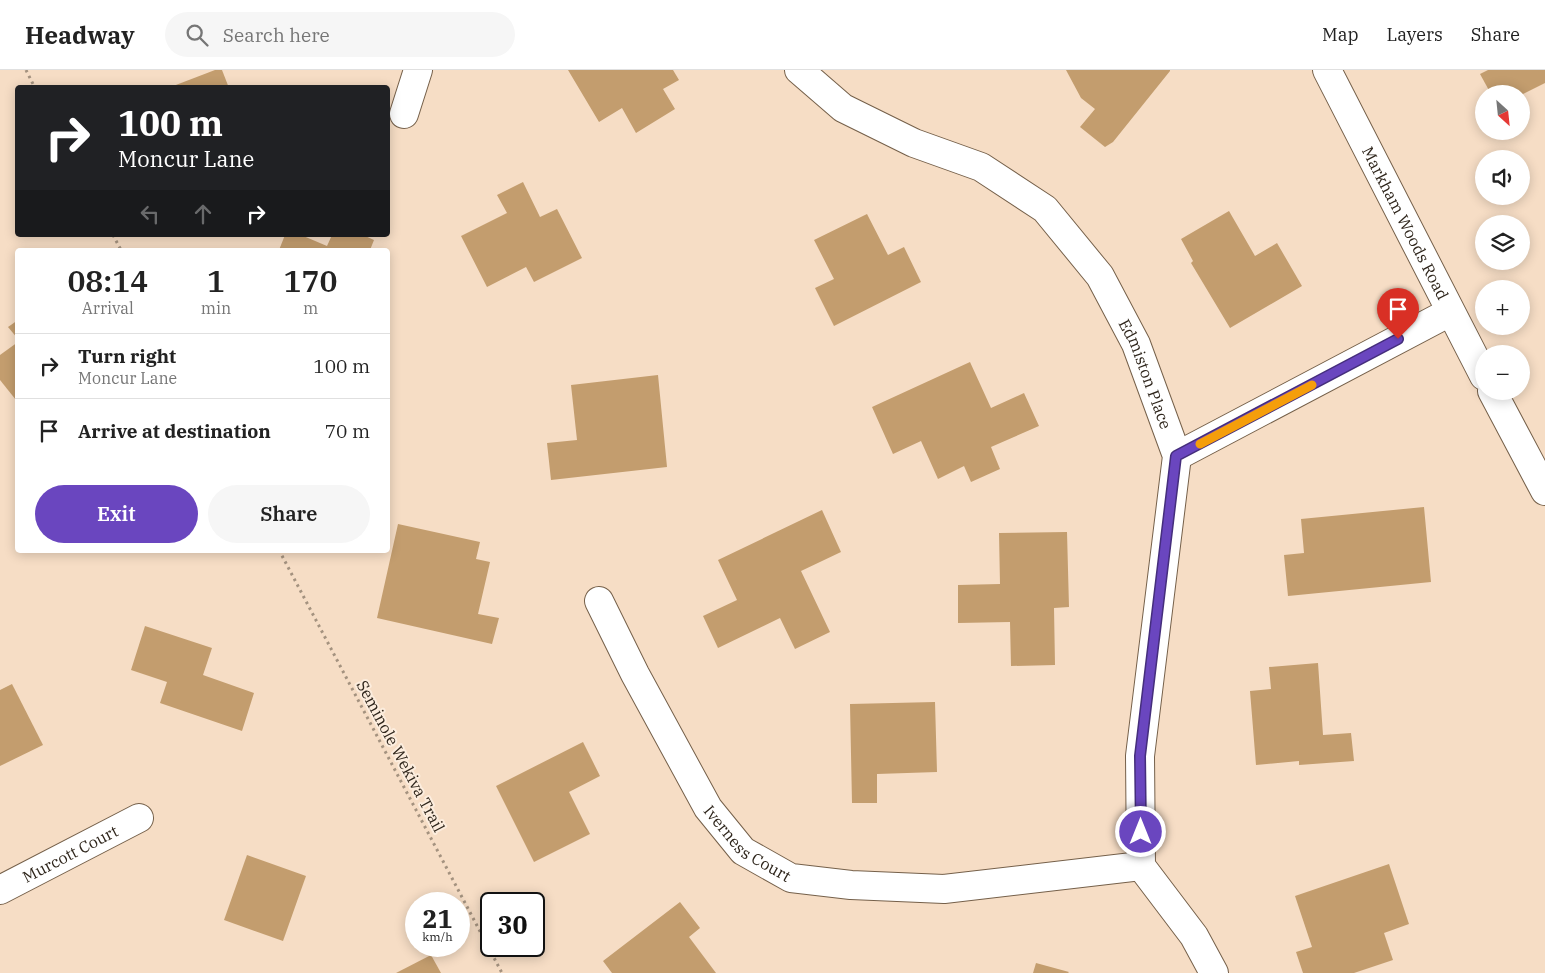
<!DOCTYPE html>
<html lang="en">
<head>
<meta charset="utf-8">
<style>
	:root { --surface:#fff; --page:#f6f6f6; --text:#222; --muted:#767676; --line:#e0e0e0; --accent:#6a46bf }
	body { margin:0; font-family:"IBM Plex Serif",serif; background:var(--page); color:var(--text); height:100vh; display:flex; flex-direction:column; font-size:19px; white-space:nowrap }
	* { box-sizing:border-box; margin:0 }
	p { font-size:16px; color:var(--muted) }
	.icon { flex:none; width:28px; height:28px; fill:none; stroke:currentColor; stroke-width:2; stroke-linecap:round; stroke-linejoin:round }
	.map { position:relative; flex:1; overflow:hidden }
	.sheet { position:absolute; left:15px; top:178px; width:375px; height:305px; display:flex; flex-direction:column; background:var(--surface); border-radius:5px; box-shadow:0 2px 12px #0003 }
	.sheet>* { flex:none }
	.guide { position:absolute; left:15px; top:15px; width:375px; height:152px; border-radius:5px; box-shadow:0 2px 12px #0003; background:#202124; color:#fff; overflow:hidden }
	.needle { width:32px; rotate:153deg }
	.fabs { position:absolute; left:1475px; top:15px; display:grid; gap:10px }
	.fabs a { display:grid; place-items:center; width:55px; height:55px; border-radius:50%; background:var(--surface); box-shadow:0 2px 12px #0003; font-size:25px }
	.speed { position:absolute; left:405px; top:822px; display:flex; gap:10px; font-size:25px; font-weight:700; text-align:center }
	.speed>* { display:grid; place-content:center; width:65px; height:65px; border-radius:50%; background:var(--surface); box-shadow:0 2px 12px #0003; line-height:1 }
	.speed small { font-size:12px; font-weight:400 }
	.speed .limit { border:2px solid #111; border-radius:8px; background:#fff; color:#111 }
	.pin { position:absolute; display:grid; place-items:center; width:42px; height:42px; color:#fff; margin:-51px -21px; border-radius:50% 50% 50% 0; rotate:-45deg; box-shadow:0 0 5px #0007 }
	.pin .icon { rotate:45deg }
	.me { position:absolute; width:55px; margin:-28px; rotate:0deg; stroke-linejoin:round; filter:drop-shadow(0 0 4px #0008) }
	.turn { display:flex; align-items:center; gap:18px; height:105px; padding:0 20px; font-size:22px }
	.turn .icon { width:65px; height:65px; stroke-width:2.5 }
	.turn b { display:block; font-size:35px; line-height:42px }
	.lanes { display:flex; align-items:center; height:48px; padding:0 20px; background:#0003; justify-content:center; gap:25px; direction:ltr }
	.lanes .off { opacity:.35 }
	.eta { display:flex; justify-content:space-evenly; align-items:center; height:85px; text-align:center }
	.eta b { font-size:30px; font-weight:600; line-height:35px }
	.action { display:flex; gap:10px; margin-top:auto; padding:10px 20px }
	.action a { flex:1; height:58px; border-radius:30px; background:var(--accent); color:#fff; font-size:20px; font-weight:600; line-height:58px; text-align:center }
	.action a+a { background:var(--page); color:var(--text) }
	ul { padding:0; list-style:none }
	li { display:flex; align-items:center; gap:15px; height:65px; padding:0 20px; border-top:1px solid var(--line) }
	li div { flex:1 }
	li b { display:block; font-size:19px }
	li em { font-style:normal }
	header { display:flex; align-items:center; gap:30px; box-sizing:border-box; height:70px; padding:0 25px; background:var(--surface); border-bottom:1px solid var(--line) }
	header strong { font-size:24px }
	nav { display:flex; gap:28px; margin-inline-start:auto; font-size:18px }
	.search { width:350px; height:45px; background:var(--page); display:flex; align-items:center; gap:12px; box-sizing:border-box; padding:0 18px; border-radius:28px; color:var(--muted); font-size:19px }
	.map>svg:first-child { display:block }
	.building { fill:#c39d6e }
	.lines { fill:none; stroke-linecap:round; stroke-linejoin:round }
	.street-casing { stroke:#75604a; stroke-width:30 }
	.secondary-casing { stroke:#75604a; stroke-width:30 }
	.path { stroke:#a4927f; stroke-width:3; stroke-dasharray:2.5 4; stroke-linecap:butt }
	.street { stroke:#fff; stroke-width:28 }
	.secondary { stroke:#fff; stroke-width:28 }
	.route-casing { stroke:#452e7c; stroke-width:12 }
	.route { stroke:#6a46bf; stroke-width:9 }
	.slow { stroke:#f59e0b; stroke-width:9 }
	.labels { text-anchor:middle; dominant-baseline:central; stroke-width:4; stroke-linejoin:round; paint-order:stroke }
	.street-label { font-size:16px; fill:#2f261c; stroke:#fcedde }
</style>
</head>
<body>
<header>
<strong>Headway</strong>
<div class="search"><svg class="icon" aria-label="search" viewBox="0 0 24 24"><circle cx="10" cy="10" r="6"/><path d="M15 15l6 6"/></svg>Search here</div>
<nav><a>Map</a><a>Layers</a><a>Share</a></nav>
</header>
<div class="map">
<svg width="1545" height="903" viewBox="0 0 1545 903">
	<rect width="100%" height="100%" fill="#f6ddc5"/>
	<!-- building -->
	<g class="building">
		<path d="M215,0H222L229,18H168Z"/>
		<path d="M568,0H673L679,10L663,19L675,39L636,63L622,38L599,52Z"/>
		<path d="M1066,0H1170V1L1113,72L1105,77L1080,57L1095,39L1081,28Z"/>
		<path d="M1488,0H1545V13L1521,25L1491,24L1480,4Z"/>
		<path d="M523,112L540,147L557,139L582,188L534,212L526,197L487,217L461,166L507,143L497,125Z"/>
		<path d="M1229,141L1255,186L1277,173L1302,216L1230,258L1191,193L1193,191L1181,169Z"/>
		<path d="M867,144L888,185L904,177L921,212L834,256L815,218L834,209L814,170Z"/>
		<path d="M285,165H301L327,176L332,165H363L374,170L370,180H279Z"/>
		<path d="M18,250V269L8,257Z"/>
		<path d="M18,272V329L16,330L0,310V285Z"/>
		<path d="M970,292L991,338L1024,323L1039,356L991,377L1000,399L971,412L964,396L938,409L921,371L893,384L872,337Z"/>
		<path d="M658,305L667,397L551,410L547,373L577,370L571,315Z"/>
		<path d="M1424,437L1431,512L1288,526L1284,485L1304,483L1301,449Z"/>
		<path d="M822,440L841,482L801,501L830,562L795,579L780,548L718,578L703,546L737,530L718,490Z"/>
		<path d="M398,454L480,472L476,489L490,492L478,544L499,548L492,574L377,548Z"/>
		<path d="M1067,462L1069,537L1054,538L1055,595L1011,596L1010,552L958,553V515L1000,514L999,463Z"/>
		<path d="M145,556L212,578L203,605L254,623L242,661L160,633L167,612L131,600Z"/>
		<path d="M1318,593L1323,665L1351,663L1354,691L1299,695V691L1256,695L1250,621L1271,619L1269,597Z"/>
		<path d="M12,614L43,675L0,696V620Z"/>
		<path d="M935,632L937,702L877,704V733H852L850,634Z"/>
		<path d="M583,672L600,706L569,722L590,764L534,792L496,716Z"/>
		<path d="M247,785L306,806L283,871L224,850Z"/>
		<path d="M1389,794L1409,854L1384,863L1393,890L1354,903H1303L1296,882L1312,877L1295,826Z"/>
		<path d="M680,832L700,858L689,867L716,903H612L603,891Z"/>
		<path d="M431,885L441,903H396Z"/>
		<path d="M1036,893L1069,902L1068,903H1033Z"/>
	</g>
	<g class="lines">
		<defs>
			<g id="street">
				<path id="s1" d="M799,0L843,38L914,73L981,97L1045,139L1100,206L1136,274L1177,386L1140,686L1141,796L1194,866L1214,903"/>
				<path d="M404,44L418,0"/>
				<path d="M1177,386L1450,242"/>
				<path id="s2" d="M599,531L635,604L708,738L743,781L791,808L851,815L944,819L1141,796"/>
				<path id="s3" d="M0,820L139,748"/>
			</g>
			<g id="secondary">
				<path id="s4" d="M1327,0L1484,306"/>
				<path d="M1492,321L1545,421"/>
			</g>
		</defs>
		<!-- street casing -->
		<use href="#street" class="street-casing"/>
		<!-- secondary casing -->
		<use href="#secondary" class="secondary-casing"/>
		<!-- path -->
		<g class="path">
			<path d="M26,0L35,18"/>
			<path d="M113,165L121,180"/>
			<path d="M279,480L502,903"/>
		</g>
		<!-- street -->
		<use href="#street" class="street"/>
		<!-- secondary -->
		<use href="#secondary" class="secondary"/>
	</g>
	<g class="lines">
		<defs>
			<path id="route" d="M1141,762L1140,686L1176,386L1398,269"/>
		</defs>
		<!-- route casing -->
		<use href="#route" class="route-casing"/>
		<!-- route -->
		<use href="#route" class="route"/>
		<!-- slow -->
		<path class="slow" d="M1200,374L1312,315"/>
	</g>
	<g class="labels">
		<!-- street labels -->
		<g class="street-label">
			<text stroke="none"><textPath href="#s4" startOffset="172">Markham Woods Road</textPath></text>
			<text stroke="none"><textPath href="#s1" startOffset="480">Edmiston Place</textPath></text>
			<text transform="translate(401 686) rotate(62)">Seminole Wekiva Trail</text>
			<text stroke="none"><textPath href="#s2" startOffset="288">Iverness Court</textPath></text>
			<text stroke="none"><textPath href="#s3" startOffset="79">Murcott Court</textPath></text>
		</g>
	</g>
</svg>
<div class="fabs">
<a><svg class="needle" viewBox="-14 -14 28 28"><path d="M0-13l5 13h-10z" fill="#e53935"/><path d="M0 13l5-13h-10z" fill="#767676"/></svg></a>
<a><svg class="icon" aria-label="sound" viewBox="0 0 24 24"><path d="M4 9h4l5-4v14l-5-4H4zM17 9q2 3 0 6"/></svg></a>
<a><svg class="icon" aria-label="layers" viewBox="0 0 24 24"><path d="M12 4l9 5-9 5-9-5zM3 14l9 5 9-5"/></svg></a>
<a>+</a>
<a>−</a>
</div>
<div class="speed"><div>21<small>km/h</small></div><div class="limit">30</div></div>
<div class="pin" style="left:1398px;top:269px;background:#d93025"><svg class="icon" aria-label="arrive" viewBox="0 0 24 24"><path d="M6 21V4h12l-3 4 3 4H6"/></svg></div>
<svg class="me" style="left:1141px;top:762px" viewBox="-20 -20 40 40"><circle r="17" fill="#6a46bf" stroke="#fff" stroke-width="3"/><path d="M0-11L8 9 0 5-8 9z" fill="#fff"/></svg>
<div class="guide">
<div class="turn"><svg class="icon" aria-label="right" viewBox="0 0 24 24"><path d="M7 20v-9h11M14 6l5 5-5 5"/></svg><div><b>100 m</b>Moncur Lane</div></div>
<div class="lanes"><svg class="icon off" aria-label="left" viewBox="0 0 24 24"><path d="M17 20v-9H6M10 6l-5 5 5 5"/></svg><svg class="icon off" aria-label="ahead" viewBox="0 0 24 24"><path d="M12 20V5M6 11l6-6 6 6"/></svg><svg class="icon" aria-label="right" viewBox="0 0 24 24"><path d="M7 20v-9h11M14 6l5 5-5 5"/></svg></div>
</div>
<section class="sheet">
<div class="eta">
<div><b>08:14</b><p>Arrival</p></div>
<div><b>1</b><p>min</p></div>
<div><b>170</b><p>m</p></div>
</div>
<ul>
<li><svg class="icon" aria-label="right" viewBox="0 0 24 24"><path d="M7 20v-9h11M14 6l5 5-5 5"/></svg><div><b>Turn right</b><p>Moncur Lane</p></div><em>100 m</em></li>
<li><svg class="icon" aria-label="arrive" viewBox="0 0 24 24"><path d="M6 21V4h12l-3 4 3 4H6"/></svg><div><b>Arrive at destination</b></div><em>70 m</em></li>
</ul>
<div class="action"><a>Exit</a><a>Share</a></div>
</section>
</div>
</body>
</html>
